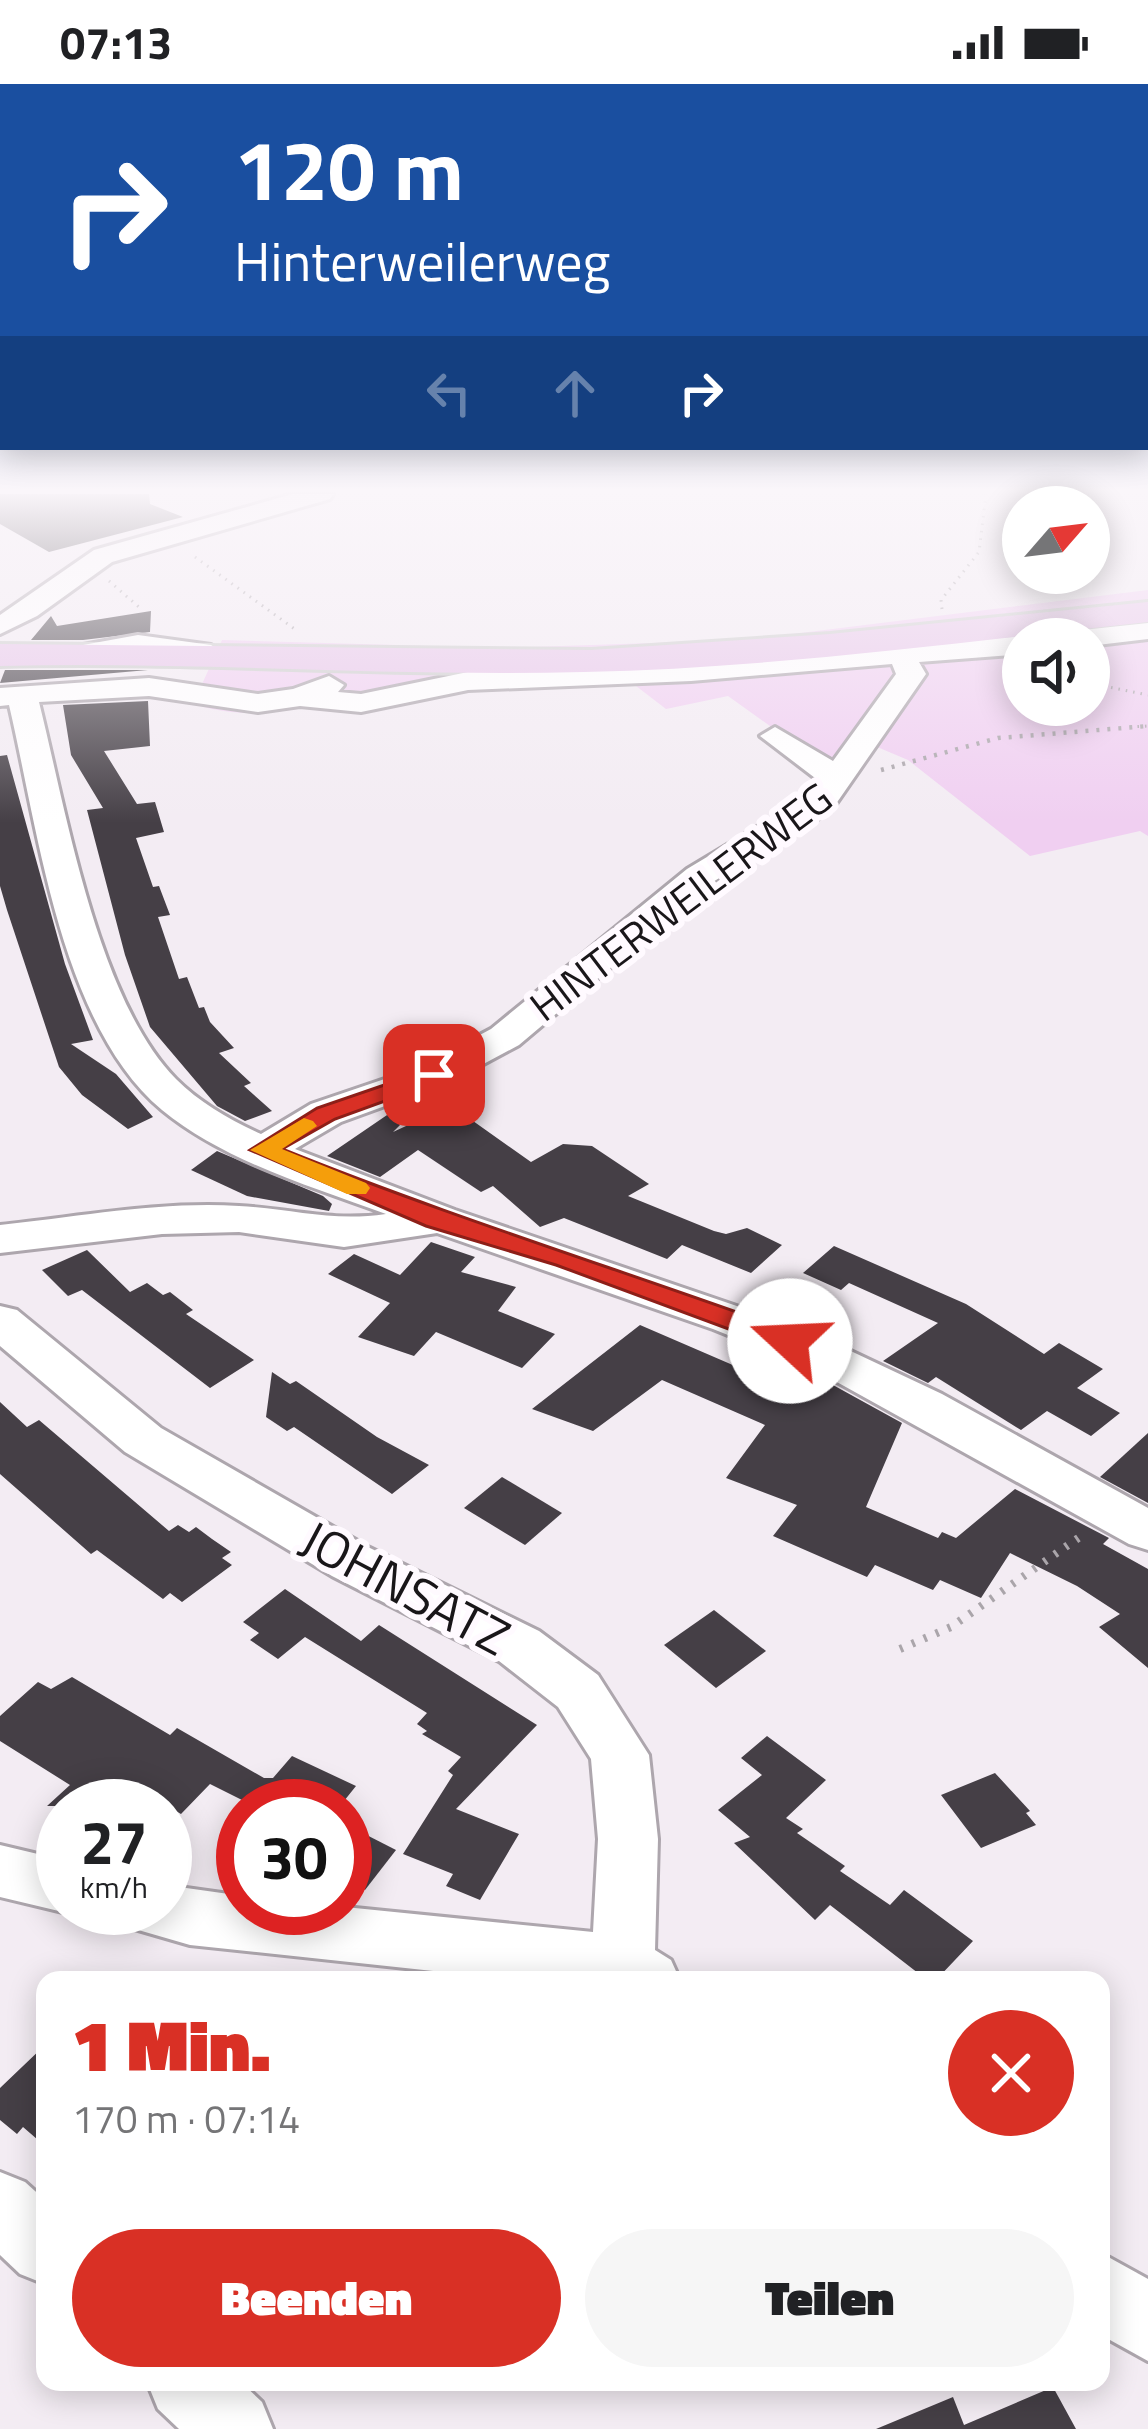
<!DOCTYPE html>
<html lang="de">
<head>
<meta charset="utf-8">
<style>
	:root { --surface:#fff; --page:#f6f6f6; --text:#202124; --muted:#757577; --accent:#d93025 }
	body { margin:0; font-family:"Titillium Web",sans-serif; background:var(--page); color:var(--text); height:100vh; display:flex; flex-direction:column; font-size:45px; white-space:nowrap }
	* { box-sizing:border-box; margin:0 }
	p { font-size:39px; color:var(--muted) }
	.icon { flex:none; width:66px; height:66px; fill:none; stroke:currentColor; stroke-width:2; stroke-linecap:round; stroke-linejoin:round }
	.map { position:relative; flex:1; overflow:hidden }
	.panel { position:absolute; left:36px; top:1887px; width:1074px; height:420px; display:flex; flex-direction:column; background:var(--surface); border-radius:24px; box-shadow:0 6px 30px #0003 }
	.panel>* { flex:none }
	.guide { position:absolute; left:0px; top:0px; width:1149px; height:366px; box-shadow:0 6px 30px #0003; background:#1a4fa0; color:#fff; overflow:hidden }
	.needle { width:78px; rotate:62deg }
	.tools { position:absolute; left:1002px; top:402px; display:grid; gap:24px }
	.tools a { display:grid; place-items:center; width:108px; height:108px; border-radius:50%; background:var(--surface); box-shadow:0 6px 30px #0003; font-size:60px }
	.speed { position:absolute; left:36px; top:1695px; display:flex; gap:24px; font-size:60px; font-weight:700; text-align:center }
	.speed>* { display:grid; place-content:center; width:156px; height:156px; border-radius:50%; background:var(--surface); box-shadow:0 6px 30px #0003; line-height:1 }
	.speed small { font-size:30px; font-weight:400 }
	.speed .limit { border:18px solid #d22; background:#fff; color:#111 }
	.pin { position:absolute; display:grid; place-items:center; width:102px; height:102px; color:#fff; margin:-51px; border-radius:24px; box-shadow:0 6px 18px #0006 }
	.me { position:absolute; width:132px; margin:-66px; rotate:290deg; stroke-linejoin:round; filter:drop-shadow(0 0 9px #0008) }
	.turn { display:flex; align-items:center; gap:42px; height:252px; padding:0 36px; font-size:54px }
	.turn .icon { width:156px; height:156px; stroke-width:2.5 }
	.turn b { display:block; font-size:84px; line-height:102px }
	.lanes { display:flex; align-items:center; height:114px; padding:0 36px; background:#0003; justify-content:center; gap:60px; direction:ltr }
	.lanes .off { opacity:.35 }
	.round { display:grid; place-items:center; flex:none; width:126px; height:126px; border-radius:63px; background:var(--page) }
	.headline { display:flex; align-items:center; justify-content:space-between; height:204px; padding:0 36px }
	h1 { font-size:72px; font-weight:800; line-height:90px; color:var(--accent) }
	.primary-button { display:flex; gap:24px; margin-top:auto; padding:24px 36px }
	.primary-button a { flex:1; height:138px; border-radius:72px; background:var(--accent); color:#fff; font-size:48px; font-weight:800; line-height:138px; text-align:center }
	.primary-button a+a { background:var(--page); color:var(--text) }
	.status { display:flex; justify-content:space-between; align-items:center; height:84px; padding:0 60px; background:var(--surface); direction:ltr }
	.status svg { height:33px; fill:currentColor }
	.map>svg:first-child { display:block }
	.green { fill:#f0cff1; fill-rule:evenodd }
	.building { fill:#453f46 }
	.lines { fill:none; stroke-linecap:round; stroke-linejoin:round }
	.minor-casing { stroke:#ada6ad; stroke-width:6 }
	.major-casing { stroke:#ccc; stroke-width:6 }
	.path-far2 { stroke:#aaa5aa; stroke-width:3; stroke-dasharray:1.5 6; stroke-linecap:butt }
	.path-far1 { stroke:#aaa5aa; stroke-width:4.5; stroke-dasharray:3 8; stroke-linecap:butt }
	.path { stroke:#aaa5aa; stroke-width:8; stroke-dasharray:3 10; stroke-linecap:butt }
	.minor { fill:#fff; fill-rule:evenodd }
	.major { fill:#e7c5e9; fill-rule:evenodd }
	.route { fill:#d93025; stroke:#8d1f18; stroke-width:3 }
	.slow { fill:#f59e0b }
	.labels { text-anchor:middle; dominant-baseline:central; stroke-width:12; stroke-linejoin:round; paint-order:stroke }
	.street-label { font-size:42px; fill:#191619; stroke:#fffaff }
	.near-street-label { font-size:51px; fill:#191619; stroke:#fffaff }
</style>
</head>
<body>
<div class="status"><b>07:13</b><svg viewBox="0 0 49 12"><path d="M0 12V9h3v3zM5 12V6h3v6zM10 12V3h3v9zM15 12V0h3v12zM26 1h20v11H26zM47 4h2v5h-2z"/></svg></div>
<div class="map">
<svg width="1148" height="2345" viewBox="0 0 1148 2345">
	<rect width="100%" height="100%" fill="#f3ecf3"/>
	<!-- green -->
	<path class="green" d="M1148,506V752L1140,747L1030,772L908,676L863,657L841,693L728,612L666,625L623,592C534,598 445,608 357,617C295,623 255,639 193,620L222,556L503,564L743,556ZM1023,555H1089V621H1023Z"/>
	<!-- building -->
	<g class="building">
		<path d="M0,410H149L150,420L183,433L49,468L0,440Z"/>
		<path d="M151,527L150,548L83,556H31L51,532L57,542Z"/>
		<path d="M5,586H148L0,599Z"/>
		<path d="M148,617L150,662L104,667L137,720L155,718L164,748L136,754L153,803L159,802L170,831L158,833L179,895L187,893L199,924L204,923L210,938L234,964L219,969L251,999L244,1002L272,1027L245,1037L217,1022L150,943L125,871L87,726L103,724L71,671L63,621Z"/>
		<path d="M7,671L65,880L93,956L71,960L116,990L153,1033L128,1045L82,1011L59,983L7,826L0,802V672Z"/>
		<path d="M469,1013L476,1025L466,1032L531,1078L563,1060L592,1062L649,1100L628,1112L714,1147L726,1150L747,1144L782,1161L751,1189L682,1161L667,1175L564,1134L540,1143L493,1102L481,1108L418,1066L380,1093L327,1072L390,1029L400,1041L393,1048Z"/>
		<path d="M217,1067L323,1112L332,1120L329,1127L247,1112L191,1086Z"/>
		<path d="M431,1158L475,1173L461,1188L516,1203L498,1227L555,1250L522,1284L436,1248L414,1272L358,1253L390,1219L328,1190L354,1170L400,1191Z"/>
		<path d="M834,1162L966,1220L1044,1270L1059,1259L1103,1285L1077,1304L1120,1329L1091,1352L1047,1327L1021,1346L936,1293L928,1299L883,1277L938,1239L849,1199L841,1206L803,1189Z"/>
		<path d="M87,1166L130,1208L147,1199L163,1211L170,1208L193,1226L186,1230L254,1276L210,1304L82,1206L68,1212L42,1186Z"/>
		<path d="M640,1241L791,1306L803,1290L833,1301L902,1339L866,1423L938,1454L942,1448L956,1454L1015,1405L1109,1454L1103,1460L1148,1485V1584L1099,1543L1120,1530L1077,1502L1010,1469L981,1514L940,1496L933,1506L875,1481L867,1493L773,1452L797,1421L726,1394L765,1341L662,1296L593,1347L532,1325Z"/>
		<path d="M272,1288L290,1300L296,1297L377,1353L429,1381L392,1410L294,1343L287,1347L266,1333Z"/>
		<path d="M0,1318L27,1343L39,1336L169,1447L178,1441L189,1448L196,1443L212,1455L231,1468L222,1474L232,1481L182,1518L170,1509L163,1515L97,1466L91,1470L0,1390Z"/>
		<path d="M1148,1349V1419L1100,1393Z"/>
		<path d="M502,1393L562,1429L525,1461L464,1424Z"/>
		<path d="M285,1505L361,1557L379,1541L537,1641L456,1725L519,1750L480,1816L446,1802L453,1790L403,1770L453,1691L448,1687L461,1673L422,1650L427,1647L417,1640L427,1629L305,1553L278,1575L250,1556L259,1549L243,1538Z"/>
		<path d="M714,1526L766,1567L716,1604L664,1561Z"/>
		<path d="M72,1593L170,1651L177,1644L264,1694H273L292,1672L356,1702L340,1722H240L244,1717L210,1700L181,1730L125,1697L97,1722H47L70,1701L0,1657V1632L38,1598L51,1605Z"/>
		<path d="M767,1652L826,1696L786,1734L803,1745L797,1749L845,1782L840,1787L890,1821L904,1806L973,1857L936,1896H927L830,1821L815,1836L734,1759L750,1753L718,1726L762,1691L741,1674Z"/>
		<path d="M995,1689L1030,1727L1026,1729L1036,1741L981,1764L941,1711Z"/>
		<path d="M345,1740L396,1766L365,1806L345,1796Z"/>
		<path d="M45,1961V2062L23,2043L17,2050L0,2036V2004Z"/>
		<path d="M1053,2303L1076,2345H876L953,2313L964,2341Z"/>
	</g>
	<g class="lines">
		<defs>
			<g id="minor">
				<path d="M293,410H333L330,415L112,478L37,532L0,550V531L94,466Z"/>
				<path d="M1148,539V555L1089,562V555H1059L1073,547Z"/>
				<path d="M138,551L211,561L225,570L211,579L138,569L82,578L68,569L72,563Z"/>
				<path d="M1023,552L1033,555H1023V570L919,578L926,590L831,727L711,799L519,961L448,999L341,1038L295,1065L455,1126L804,1245L942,1310L1148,1424V1466L1129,1460L817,1287L713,1245L437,1149L344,1163L239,1148L162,1150L0,1169V1141C78,1133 160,1117 239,1122C292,1125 332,1138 386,1130C312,1103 224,1077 162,1026C60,941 38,744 9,621L0,622V604L149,594L258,610L293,605L329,592L344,601L338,608L361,610L468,588L691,579ZM892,580L896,590L833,677L775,643L760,652L819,697L807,713L687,785L491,945L420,983L311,1020L261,1050C230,1036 200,1019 176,995C97,915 66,726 39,618L149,612L258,628L300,622L361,628L468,606L691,597Z"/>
				<path d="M0,1222L17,1226L161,1344L370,1464L539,1547L598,1591L649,1671L658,1755L655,1866L671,1876L680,1896H518L190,1861L128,1843L119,1824H165V1801L243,1812V1824L345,1823L593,1848L598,1755L591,1675L558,1623L499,1577L332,1492L125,1368L0,1262Z"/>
				<path d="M0,1761L63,1776V1824H75L63,1828L0,1813Z"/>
				<path d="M0,2088L25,2098L45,2116V2200L20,2190L0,2171Z"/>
				<path d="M1101,2169L1148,2195V2277L1101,2251Z"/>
				<path d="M147,2298H241L262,2318L273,2345H179L158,2325Z"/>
			</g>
			<path id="major" d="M1148,518V538C961,558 773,584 584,588C389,593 195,577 0,582V560L591,566L830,550Z"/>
		</defs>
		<!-- minor casing -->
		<use href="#minor" class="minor-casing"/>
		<!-- major casing -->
		<use href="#major" class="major-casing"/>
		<!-- path-far2 -->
		<g class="path-far2">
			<path d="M195,473L296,546"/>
			<path d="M109,497L140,524"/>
			<path d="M942,525L941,516L979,468L986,410"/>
			<path d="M1089,599L1148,611"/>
			<path d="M1130,643L1148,642"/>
		</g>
		<!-- path-far1 -->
		<path class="path-far1" d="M881,686L998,654L1148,642"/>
		<!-- path -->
		<path class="path" d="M900,1565L951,1543L1084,1450"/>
		<!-- minor -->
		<use href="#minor" class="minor"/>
		<!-- major -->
		<use href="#major" class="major"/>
	</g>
	<!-- sky -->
	<linearGradient id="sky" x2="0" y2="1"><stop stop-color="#92a5d3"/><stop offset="0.55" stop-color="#faf6fa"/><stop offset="1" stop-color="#faf6fa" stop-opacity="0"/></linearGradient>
	<rect width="1148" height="739" fill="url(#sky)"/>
	<!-- route -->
	<path class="route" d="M434,984L447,991L443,996L335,1035L282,1065C453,1134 628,1188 801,1251L805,1257L801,1264H780L556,1181L426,1142L250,1066L317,1024Z"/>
	<!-- slow -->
	<path class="slow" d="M304,1034L313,1037L317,1042L282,1065L366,1099L370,1104L366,1110H347L250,1066Z"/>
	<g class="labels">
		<!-- street labels -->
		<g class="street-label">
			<text transform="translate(680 817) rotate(-37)">HINTERWEILERWEG</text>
		</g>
		<!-- near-street labels -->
		<g class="near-street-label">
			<text transform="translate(406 1503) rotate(28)">JOHNSATZ</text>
		</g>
	</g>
</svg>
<div class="tools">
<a><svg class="needle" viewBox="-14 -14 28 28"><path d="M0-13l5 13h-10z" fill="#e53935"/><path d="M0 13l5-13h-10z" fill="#757577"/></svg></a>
<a><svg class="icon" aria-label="sound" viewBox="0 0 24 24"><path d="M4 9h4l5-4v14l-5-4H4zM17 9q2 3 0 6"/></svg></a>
</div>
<div class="speed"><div>27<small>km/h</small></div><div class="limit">30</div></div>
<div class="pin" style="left:434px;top:991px;background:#d93025"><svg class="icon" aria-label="arrive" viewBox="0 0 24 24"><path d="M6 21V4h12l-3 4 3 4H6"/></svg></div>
<svg class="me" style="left:790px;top:1257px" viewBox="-20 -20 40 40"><circle r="19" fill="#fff"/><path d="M0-13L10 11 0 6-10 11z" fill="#d93025"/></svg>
<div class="guide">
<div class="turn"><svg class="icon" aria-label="right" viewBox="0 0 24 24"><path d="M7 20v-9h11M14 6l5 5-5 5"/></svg><div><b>120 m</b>Hinterweilerweg</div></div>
<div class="lanes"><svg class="icon off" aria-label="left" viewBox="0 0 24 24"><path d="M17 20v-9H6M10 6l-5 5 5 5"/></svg><svg class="icon off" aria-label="ahead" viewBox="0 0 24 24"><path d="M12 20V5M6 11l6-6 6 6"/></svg><svg class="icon" aria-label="right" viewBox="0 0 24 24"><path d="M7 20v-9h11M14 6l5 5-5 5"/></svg></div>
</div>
<section class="panel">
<div class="headline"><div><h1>1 Min.</h1><p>170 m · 07:14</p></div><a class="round" style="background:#d93025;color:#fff"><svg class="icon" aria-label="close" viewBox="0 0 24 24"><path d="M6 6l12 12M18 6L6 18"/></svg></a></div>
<div class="primary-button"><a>Beenden</a><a>Teilen</a></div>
</section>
</div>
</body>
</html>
